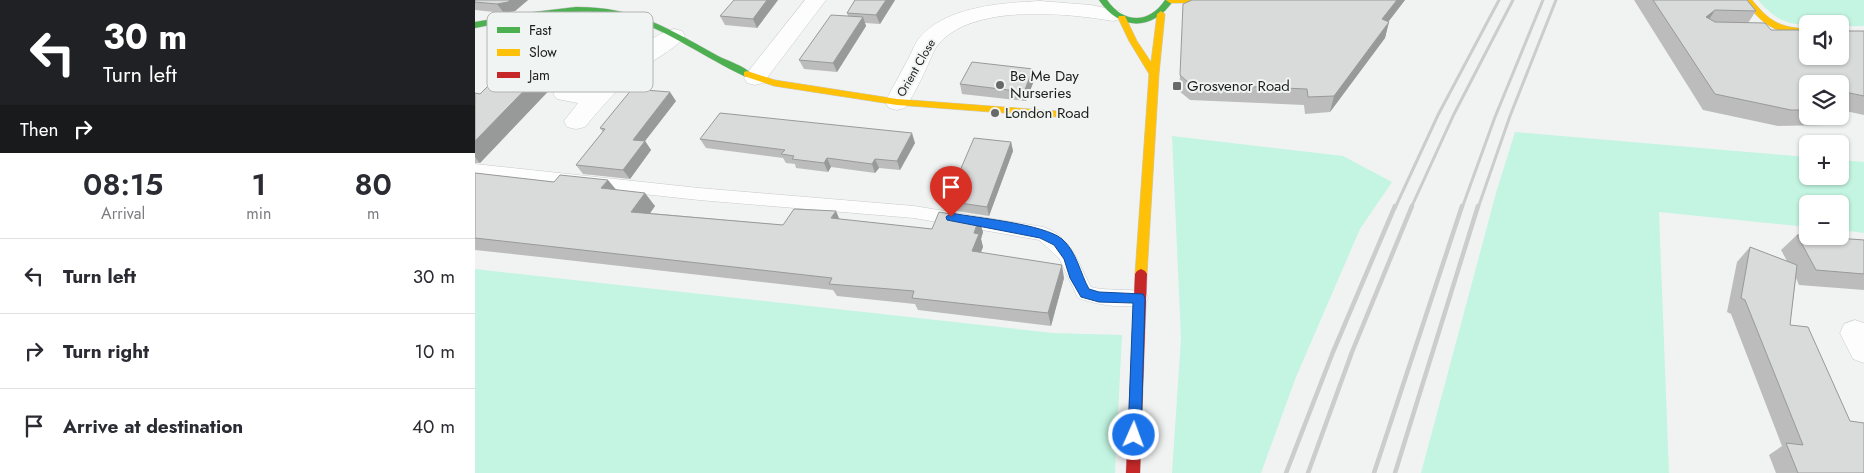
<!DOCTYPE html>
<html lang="en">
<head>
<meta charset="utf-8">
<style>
	:root { --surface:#fff; --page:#f7f7f7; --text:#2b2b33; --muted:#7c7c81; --line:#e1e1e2 }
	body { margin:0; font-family:Jost,sans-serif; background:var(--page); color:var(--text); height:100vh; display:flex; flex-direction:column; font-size:19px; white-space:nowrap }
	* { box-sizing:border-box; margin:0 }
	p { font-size:16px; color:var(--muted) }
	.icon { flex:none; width:28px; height:28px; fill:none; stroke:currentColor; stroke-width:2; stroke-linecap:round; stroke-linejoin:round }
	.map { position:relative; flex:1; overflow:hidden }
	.panel { display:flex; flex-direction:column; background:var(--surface); width:475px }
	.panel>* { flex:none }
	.top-card { background:#202124; color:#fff; overflow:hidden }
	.tools { position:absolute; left:1324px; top:15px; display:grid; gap:10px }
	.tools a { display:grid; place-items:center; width:50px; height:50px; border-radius:8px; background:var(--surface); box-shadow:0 1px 4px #0004; font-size:25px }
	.pin { position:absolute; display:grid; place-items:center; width:42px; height:42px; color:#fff; margin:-51px -21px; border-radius:50% 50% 50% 0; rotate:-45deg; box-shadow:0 0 5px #0007 }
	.pin .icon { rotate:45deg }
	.me { position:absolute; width:55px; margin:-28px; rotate:2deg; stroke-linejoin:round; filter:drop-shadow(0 0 4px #0008) }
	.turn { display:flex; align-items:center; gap:18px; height:105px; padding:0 20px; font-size:22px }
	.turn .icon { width:65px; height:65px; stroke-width:2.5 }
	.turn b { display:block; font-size:35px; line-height:42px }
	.then { display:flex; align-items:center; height:48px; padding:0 20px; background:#0003; gap:10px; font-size:19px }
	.eta { display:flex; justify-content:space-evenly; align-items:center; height:85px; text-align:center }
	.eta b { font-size:30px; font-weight:600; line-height:35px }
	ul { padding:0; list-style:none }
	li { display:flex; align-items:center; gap:15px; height:75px; padding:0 20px; border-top:1px solid var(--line) }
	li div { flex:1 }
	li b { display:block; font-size:19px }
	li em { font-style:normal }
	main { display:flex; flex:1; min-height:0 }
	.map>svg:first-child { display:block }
	.green { fill:#c3f5e2 }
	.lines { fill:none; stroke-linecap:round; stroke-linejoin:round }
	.lane-casing { stroke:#c8c9c9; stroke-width:1 }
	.street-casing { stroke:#c8c9c9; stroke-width:1 }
	.fast-casing { stroke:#c8c9c9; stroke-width:1 }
	.slow-casing { stroke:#c8c9c9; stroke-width:1 }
	.jam-casing { stroke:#c8c9c9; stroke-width:1 }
	.lane { fill:#fdfdfd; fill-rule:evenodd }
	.street { fill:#fdfdfd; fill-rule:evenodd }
	.fast { fill:#4caf50; fill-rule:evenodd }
	.slow { fill:#ffc107; fill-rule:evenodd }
	.jam { fill:#c62828; fill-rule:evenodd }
	.rail-far1 { stroke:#ccc; stroke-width:3 }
	.rail { stroke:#ccc; stroke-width:4.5 }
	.wall { fill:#bbbcbb }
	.shaded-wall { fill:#989999 }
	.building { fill:#d9dbda; stroke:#989999 }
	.route { fill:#1a73e8; stroke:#114b97 }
	.poi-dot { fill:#676868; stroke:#f0f4f2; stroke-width:2 }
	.labels { text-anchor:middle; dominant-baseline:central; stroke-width:4; stroke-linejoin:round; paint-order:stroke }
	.far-street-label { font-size:12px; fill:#1c1d1d; stroke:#f0f4f2 }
	.poi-label { font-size:15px; fill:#1c1d1d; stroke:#f0f4f2; text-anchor:start }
	.key { fill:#f0f4f2; stroke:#b0b4b2; stroke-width:1 }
	.key-label { font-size:14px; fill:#1c1d1d }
</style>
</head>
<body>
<main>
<section class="panel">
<div class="top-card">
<div class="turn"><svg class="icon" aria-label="left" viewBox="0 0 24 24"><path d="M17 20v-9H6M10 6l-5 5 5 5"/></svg><div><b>30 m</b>Turn left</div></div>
<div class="then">Then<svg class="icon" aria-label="right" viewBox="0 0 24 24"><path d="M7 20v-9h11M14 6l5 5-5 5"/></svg></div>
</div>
<div class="eta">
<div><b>08:15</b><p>Arrival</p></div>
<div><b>1</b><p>min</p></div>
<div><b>80</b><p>m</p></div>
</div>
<ul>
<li><svg class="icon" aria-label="left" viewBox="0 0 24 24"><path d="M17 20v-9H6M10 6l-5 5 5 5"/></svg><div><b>Turn left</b></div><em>30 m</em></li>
<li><svg class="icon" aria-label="right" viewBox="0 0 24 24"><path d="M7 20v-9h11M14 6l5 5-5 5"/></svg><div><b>Turn right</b></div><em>10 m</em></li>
<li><svg class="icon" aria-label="arrive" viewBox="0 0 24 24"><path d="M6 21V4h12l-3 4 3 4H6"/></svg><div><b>Arrive at destination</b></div><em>40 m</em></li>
</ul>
</section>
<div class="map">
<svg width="1389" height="473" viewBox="0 0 1389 473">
	<rect width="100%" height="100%" fill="#f1f3f2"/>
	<!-- green -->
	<g class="green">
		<path d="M1283,0H1389V26H1365V24C1328,24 1310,32 1283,0Z"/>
		<path d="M1040,132L1332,157V176H1365V160L1389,162V233L1365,230V204H1332V227L1184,212L1194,473H946L1021,193Z"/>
		<path d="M697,136L868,156L917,182L885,229L821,377L786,473H697L706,338Z"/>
		<path d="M0,269L578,333L647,335L640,473H0Z"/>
	</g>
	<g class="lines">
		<defs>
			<path id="lane" d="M0,164L224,188L439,206L568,227C597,236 603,264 616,287C634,292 653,287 671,293L673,298L671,303C651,310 623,305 603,298L584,258L564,240L439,218L224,200L0,176Z"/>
			<g id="street">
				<path d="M330,0H351L288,83L280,85L272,83L269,78L272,73Z"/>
				<path d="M565,1L616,5L645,11L649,15L645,19L638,21C591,13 495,3 462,46C459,50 457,56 455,60C448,76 440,93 430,108L422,110L414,108L410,102C417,88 425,75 432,61C437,53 439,44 445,37C473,6 527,3 565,1Z"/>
				<path d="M199,29L207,31L210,36C202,48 179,59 167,69C145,86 127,106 110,127L101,129L92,127L89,121L103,103L82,99L78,94L82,89L90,86L116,90C137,69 170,37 199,29Z"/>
				<path d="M1380,320L1389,323V363L1378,359L1365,333L1369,324Z"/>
			</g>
			<g id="fast">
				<path d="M624,0H632C649,24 674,24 690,0L698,1C677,32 644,30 624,0Z"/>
				<path d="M101,7C161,7 192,28 243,56C253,61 269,66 277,74L272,77L269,76C231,58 195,32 156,19C106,2 49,19 0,28V22L59,12Z"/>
			</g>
			<g id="slow">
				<path d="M691,0H762L758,3H695Z"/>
				<path d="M1269,0H1277C1295,22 1304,27 1332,29V35C1301,34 1287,25 1269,0Z"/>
				<path d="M686,11L690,14L684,74L672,274L670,277H662L660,274L674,74L654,41L643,18L644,16H650L662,41L676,62L682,14Z"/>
				<path d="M272,71L300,80L422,99L595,112L600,115L595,118L422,105L299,86L269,76V72Z"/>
			</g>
			<path id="jam" d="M666,269L670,271L672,274L665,473H651L660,274L662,271Z"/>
		</defs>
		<!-- lane casing -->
		<use href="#lane" class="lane-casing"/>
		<!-- street casing -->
		<use href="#street" class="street-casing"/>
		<!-- fast casing -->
		<use href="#fast" class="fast-casing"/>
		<!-- slow casing -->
		<use href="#slow" class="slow-casing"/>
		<!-- jam casing -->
		<use href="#jam" class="jam-casing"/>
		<!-- lane -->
		<use href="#lane" class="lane"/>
		<!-- street -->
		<use href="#street" class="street"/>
		<!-- fast -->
		<use href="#fast" class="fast"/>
		<!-- slow -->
		<use href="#slow" class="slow"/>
		<!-- jam -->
		<use href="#jam" class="jam"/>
		<!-- rail-far1 -->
		<g class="rail-far1">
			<path d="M920,208L963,115L1024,0"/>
			<path d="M936,208L979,114L1038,0"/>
			<path d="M987,208L1020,117L1068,0"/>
			<path d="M1003,208L1035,116L1081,0"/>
		</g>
		<!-- rail -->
		<g class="rail">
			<path d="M811,473L858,352L920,206"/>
			<path d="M833,473L877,352L937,206"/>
			<path d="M899,473L987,206"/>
			<path d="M920,473L1003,206"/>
		</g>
	</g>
	<!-- wall -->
	<g class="wall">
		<path d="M0,0H53L40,11L29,13L0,10Z"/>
		<path d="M303,0L282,28L250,25L245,16Z"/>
		<path d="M420,0L405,24L390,23L391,26L362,72L329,69L324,60L373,16L372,13Z"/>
		<path d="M806,0H930L914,21L910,38L855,112L830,114L829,105L715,100L704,91L705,75Z"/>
		<path d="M1159,0H1272L1281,11L1273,23L1296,30L1389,31V115L1366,110L1365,111V84H1332V116H1361L1352,125L1303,126L1228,110Z"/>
		<path d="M122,34L128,43L93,81L84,80L5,163H0V93L5,94L54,65Z"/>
		<path d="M560,78L551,101L487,94L485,84Z"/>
		<path d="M201,101L170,141L176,150L155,179L108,174L101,165L128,132L125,128Z"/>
		<path d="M225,139L440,143L425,170L404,168L400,173L356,167L353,172L321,168L320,164L311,163L308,158L231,148Z"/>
		<path d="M536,142L538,151L514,216L475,210L472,201Z"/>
		<path d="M0,173L141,189L180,206L175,213L308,225L364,219L457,229L504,219L508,232L506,239L508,247L506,252L589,278L576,326L443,310L440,304L362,296L358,290L74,258L0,250Z"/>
		<path d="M1322,235L1389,240V290L1324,285L1321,278L1315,325L1389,473H1301L1294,455L1307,446L1256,314L1252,312L1262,262L1275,247L1312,261L1306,250Z"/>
	</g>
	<!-- shaded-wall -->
	<g class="shaded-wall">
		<path d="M35,0H53L40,11L29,13L22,4Z"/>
		<path d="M292,0H303L282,28L278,19Z"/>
		<path d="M411,0H420L405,24L401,15Z"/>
		<path d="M922,0H930L903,35L907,19Z"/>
		<path d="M1240,10L1230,26L1231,17Z"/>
		<path d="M388,17L391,26L362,72L358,63Z"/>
		<path d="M914,22L910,38L855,112L859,96Z"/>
		<path d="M122,34L128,43L93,81L86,72Z"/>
		<path d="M73,66L84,80L5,163L0,157V141Z"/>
		<path d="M558,69L560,78L551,101L549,92Z"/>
		<path d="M195,92L201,101L170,141L176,150L155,179L148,170L158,140Z"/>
		<path d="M437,133L440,143L425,170L422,161Z"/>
		<path d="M536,142L538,151L514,216L512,207Z"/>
		<path d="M352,158L356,167L353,172L349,163Z"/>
		<path d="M400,159L404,168L400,173L397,164Z"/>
		<path d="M133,180L144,193L126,188Z"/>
		<path d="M170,193L180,206L167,225L156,212Z"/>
		<path d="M361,211L367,225L356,218Z"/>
		<path d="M504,219L508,232L506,239L508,247L501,264L497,251L499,233Z"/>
		<path d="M587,265L589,278L576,326L573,313Z"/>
	</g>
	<!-- building -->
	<g class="building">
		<path d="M0,0H35L33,2L22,4L0,2Z"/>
		<path d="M259,0H292L278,19L245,16Z"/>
		<path d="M380,0H411L401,15L372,13Z"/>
		<path d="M717,0H922L907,19L914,22L859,96L833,97L832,89L715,84L705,75L708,4Z"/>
		<path d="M1178,0H1272L1281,11L1240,10L1231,17L1240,22L1290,23L1296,30H1332V56H1365V31H1389V96L1365,91V84H1332V110H1316L1240,94Z"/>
		<path d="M356,15L388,17L358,63L324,60Z"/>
		<path d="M497,62L558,69L549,92L485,84Z"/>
		<path d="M36,63L73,66L0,141V93L5,94Z"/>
		<path d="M157,89L195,92L158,140L170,141L148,170L101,165L130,129L125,128Z"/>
		<path d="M245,113L437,133L422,161L400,159L397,164L352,158L349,163L317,159L319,156L306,154L310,150L225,139Z"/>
		<path d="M499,138L536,142L512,207L472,201Z"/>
		<path d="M0,173L79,182L85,175L133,180L126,188L170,193L156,212L308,225L319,209L361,211L356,218L457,229L464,212L504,219L499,233L504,234L497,251L587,265L573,313L437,298L439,291L354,284L357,278L0,238Z"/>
		<path d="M1322,235L1389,240V274L1341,270Z"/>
		<path d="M1275,247L1322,265L1315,325L1333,327L1375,421L1389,423V473H1323L1311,443L1328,445L1270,300L1266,298Z"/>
	</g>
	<!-- route -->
	<path class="route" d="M476,213C502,218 569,224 587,239C602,252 605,273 614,289L624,292L668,294L670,298L666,435L664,440L659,442L655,440L653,435L658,303L624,302L606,297L595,278L589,259L579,245L565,238L472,220L471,217Z"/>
	<!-- markers -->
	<g class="poi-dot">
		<circle cx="525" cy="85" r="5"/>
		<rect x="697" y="81" width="10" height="10" rx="2.5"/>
		<circle cx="520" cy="113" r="5"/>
	</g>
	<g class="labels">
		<!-- far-street labels -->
		<g class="far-street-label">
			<text transform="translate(441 68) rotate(-60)">Orient Close</text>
		</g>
		<!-- poi labels -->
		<g class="poi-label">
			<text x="535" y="76">Be Me Day<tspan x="535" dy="17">Nurseries</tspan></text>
			<text x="712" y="86">Grosvenor Road</text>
			<text x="530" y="113">London Road</text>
		</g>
	</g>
	<!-- legend -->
	<rect x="12" y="12" width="166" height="80" rx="8" class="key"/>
	<rect x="22" y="27" width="23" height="6" fill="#4caf50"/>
	<rect x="22" y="49" width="23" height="7" fill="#ffc107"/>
	<rect x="22" y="72" width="23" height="6" fill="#c62828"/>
	<g class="key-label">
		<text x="54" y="35">Fast</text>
		<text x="54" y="57">Slow</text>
		<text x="54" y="80">Jam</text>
	</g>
</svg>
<div class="tools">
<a><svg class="icon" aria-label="sound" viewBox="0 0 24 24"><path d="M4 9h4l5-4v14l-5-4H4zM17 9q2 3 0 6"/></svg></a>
<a><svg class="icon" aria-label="layers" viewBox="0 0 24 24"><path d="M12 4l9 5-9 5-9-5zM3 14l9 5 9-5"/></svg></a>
<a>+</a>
<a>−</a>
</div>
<div class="pin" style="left:476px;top:217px;background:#d93025"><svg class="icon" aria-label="arrive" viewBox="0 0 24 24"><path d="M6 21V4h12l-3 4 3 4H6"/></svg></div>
<svg class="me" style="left:659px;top:435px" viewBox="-20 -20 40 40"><circle r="17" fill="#1a73e8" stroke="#fff" stroke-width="3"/><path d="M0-11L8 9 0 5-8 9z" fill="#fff"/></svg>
</div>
</main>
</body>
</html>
